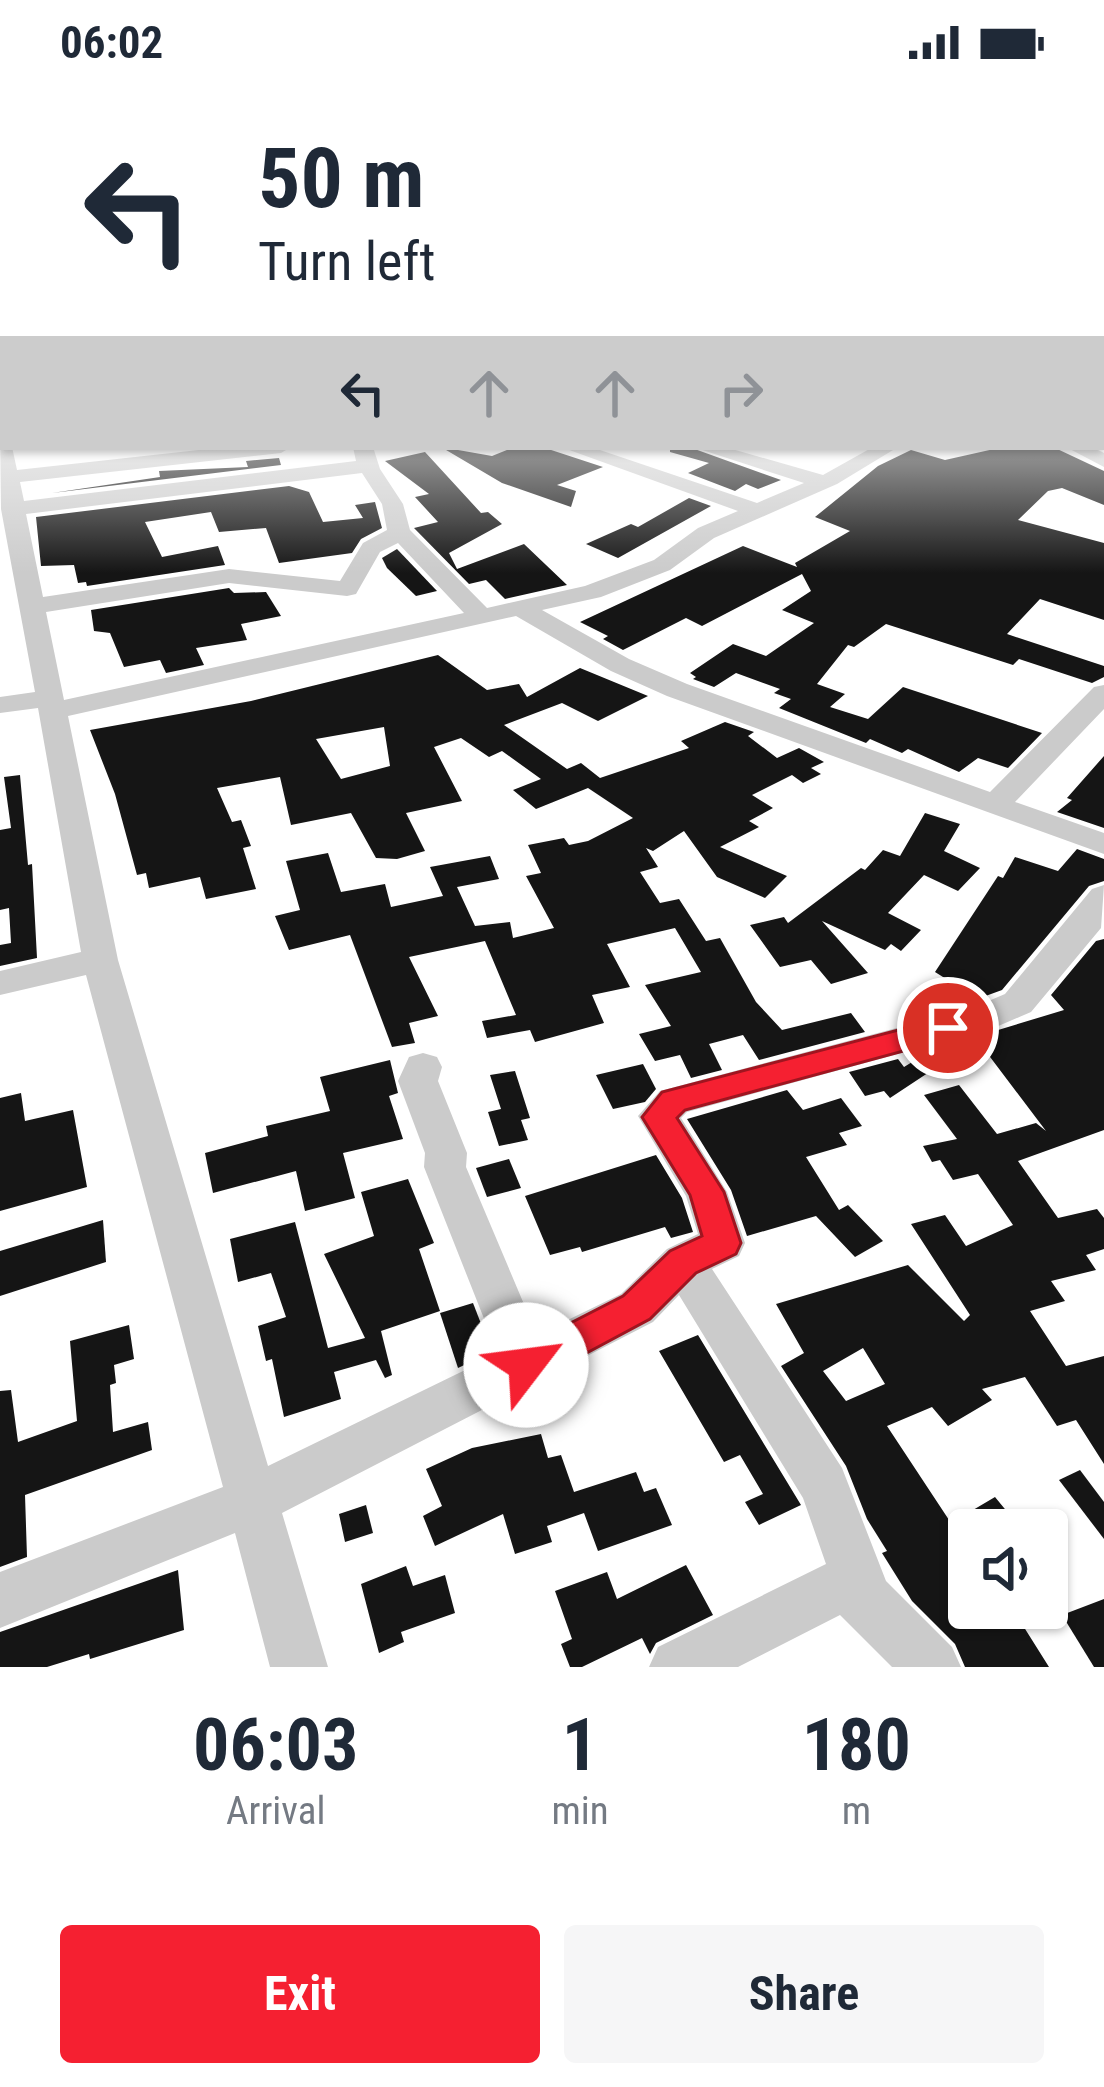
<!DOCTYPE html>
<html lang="en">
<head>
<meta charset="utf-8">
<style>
	:root { --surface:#fff; --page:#f6f6f7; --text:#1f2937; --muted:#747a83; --accent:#f52031 }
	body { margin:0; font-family:"Roboto Condensed",sans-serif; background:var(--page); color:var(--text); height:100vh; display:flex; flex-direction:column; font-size:45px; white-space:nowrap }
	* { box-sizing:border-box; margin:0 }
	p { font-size:39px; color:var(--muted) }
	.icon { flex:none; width:66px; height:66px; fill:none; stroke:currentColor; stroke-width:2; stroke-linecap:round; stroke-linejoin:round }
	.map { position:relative; height:1583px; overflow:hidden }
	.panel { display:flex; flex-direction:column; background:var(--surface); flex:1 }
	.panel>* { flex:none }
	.top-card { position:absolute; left:0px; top:0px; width:1104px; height:366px; box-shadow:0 3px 9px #0004; background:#fff; color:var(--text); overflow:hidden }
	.tools { position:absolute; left:948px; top:1425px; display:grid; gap:24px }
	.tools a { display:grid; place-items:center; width:120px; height:120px; border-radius:12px; background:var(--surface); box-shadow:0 3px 9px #0004; font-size:60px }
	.pin { position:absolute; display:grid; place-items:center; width:102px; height:102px; color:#fff; margin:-51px; border:6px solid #fff; border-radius:50%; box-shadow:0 3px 12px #0007 }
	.me { position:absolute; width:132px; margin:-66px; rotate:60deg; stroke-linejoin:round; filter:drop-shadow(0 0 9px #0008) }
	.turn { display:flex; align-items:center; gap:42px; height:252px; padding:0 60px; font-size:54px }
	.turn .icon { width:156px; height:156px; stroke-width:2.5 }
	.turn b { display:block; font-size:84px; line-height:102px }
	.lanes { display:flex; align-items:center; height:114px; padding:0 60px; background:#0003; justify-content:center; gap:60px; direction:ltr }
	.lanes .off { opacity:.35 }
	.eta { display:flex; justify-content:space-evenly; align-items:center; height:204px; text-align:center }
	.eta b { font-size:72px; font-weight:700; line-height:84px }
	.cta { display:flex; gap:24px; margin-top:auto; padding:24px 60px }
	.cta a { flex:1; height:138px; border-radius:12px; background:var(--accent); color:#fff; font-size:48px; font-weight:700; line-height:138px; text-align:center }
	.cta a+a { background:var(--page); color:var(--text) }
	.status { display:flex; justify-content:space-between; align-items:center; height:84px; padding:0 60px; background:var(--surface); direction:ltr }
	.status svg { height:33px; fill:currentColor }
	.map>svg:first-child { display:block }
	.building { fill:#151515; fill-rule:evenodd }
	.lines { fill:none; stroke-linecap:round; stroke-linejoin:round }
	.minor { fill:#cbcbcb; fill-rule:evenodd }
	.route { fill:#f52031; stroke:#9f1520; stroke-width:3 }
</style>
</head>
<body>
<div class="status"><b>06:02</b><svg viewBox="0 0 49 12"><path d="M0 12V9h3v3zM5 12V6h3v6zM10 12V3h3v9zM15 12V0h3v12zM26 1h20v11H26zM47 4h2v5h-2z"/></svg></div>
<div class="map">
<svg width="1104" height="1583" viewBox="0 0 1104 1583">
	<rect width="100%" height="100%" fill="#fff"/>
	<!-- building -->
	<g class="building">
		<path d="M441,363L492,372L514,363H542L603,383L557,401L576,407L571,423L502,399Z"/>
		<path d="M670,363H689L781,396L758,405L746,400L735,407L688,389L709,379L670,368Z"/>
		<path d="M1003,363H1053L1104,387V421L1062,404L1048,407L1018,436L1104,459V536L1040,515L1007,550L1104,582V593L1092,599L1019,575L1013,581L886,540L854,563L848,561L817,600L845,610L830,623L868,635L903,603L1042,649L1008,684L978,674L959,688L908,665L902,669L870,655L866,659L779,624L791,615L774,609L780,605L736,589L714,603L693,595L696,593L690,589L733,560L766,572L814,539L782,526L811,507L802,490L702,542L686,534L623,566L603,555L608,552L580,538L743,462L797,483L795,479L850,447L815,433L878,382L911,366L945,376Z"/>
		<path d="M425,368L481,429L488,428L502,440L449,469L457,485L524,460L567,501L505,515L486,496L469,500L414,444L438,438L415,413L429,410L385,377Z"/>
		<path d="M279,374L281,381L52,409L160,393L159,387L248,383L246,377Z"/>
		<path d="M289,402L309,408L323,438L363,434L355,421L375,418L382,444L361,455L352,469L279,479L266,444L219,448L211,428L145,438L162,473L218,462L225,481L87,502L86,498L78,499L74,481L41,482L36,433Z"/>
		<path d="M689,414L711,422L618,474L586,460L631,440L638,443Z"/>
		<path d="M397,465L437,507L416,512L387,484L382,474Z"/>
		<path d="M229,504L234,509L266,508L281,532L241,540L247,556L196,564L204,581L166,589L160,576L124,583L110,549L94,547L91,526Z"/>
		<path d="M438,571L487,606L519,600L527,613L580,584L648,612L598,637L562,619L504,641L567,685L581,679L600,694L689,664L681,657L725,638L754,648L748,652L777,674L799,664L824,678L811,684L821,690L803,699L792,691L752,711L773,724L749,737L759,743L720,763L787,792L765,814L717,793L684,747L653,767L646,764L658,783L640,788L660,819L679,815L706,857L720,854L756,918L782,946L851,929L865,948L759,976L743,951L709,960L722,986L691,994L680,971L655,977L639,950L671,942L645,901L701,888L675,844L607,860L630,903L592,911L604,939L535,958L530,946L487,954L482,937L516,931L485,857L409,873L438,932L409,939L415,959L392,963L350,851L289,866L275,832L300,826L286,777L328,769L341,808L385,800L391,823L443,812L430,783L490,772L499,795L457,803L475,842L510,838L513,854L554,844L526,792L541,789L528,761L564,754L569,761L588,757L633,734L588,704L536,725L513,706L541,695L502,667L489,673L461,654L434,663L462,717L406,729L425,767L397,775L376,774L351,729L291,741L280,693L217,704L232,738L241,736L251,762L243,764L256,805L206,815L200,793L149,804L146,789L137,791L115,710L90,646L251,617ZM384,643L390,682L341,695L316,655Z"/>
		<path d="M1104,672V744L1057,728L1072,716L1067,714Z"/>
		<path d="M20,691L28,781L32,780L37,874L0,882V861L11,859L9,824L0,826V746L11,744L4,693Z"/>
		<path d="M925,729L960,740L944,767L980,784L958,807L924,791L888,829L921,846L901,867L891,860L885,866L822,837L868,889L831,900L811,876L780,883L750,841L784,833L788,839L861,784L865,786L883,766L900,772Z"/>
		<path d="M1077,765L1104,775V797L1089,802L1002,906L950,925L936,908L959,903L935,888L998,792L1003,794L1015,773L1058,787Z"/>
		<path d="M1104,855V1046L1018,1077L1058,1134L1097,1125L1104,1134V1165L1086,1171L1096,1186L1051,1197L1065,1217L1030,1227L1066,1282L1104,1272V1380L1076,1336L1057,1342L1025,1293L982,1305L992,1316L948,1342L932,1323L887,1342L951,1439L995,1413L1022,1446H969V1524H1012L1049,1583H965L955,1560L912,1517L882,1469L887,1467L867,1435L846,1382L781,1282L804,1269L776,1220L908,1181L964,1237L970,1231L911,1140L945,1131L966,1162L1013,1141L978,1090L953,1096L940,1076L932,1078L923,1062L957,1055L924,1011L959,1001L997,1050L1036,1039L1046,1047L975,953L1064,926L1051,911L1096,857ZM863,1264L885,1300L846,1317L823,1287Z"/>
		<path d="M935,964L949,975L890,1014L884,1007L865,1012L849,988L898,975L904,983Z"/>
		<path d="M390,976L398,1009L389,1012L403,1055L343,1069L355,1114L305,1127L296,1087L213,1109L205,1069L268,1052L266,1042L330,1027L320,993Z"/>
		<path d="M643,980L656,1005L645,1018L613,1025L596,991Z"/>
		<path d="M515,987L530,1034L521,1036L528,1056L499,1062L488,1028L501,1025L490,991Z"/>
		<path d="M787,1006L803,1026L841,1014L862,1042L839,1049L847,1061L806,1073L839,1126L848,1121L883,1157L855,1173L816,1132L747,1152L731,1106L687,1035Z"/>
		<path d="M21,1009L25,1037L73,1026L87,1103L0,1127V1014Z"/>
		<path d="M656,1071L682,1114L693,1148L671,1154L665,1143L582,1168L580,1163L550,1171L525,1112Z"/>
		<path d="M509,1075L521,1104L487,1113L476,1084Z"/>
		<path d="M408,1095L434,1159L419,1165L440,1227L381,1247L392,1291L385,1294L376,1276L334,1288L341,1315L284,1333L272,1275L266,1277L258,1242L286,1233L271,1189L238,1198L230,1155L295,1138L328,1264L365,1254L324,1170L374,1152L361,1108Z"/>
		<path d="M103,1136L106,1178L0,1212V1167Z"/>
		<path d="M473,1219L492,1268L458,1284L440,1229Z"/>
		<path d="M129,1241L134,1275L114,1281L116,1299L110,1301L113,1348L148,1338L152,1366L25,1411L27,1473L0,1483V1307L11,1306L18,1358L77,1337L70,1257Z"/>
		<path d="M698,1251L801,1421L759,1441L745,1418L763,1410L740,1371L724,1378L659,1267Z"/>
		<path d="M541,1350L548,1374L561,1371L574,1408L636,1388L644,1408L656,1404L672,1441L598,1467L584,1429L547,1442L552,1458L515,1470L503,1430L435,1462L423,1432L442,1422L426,1385L472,1364Z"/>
		<path d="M1080,1386L1104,1418V1455L1059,1396Z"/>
		<path d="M366,1421L373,1449L345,1458L339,1430Z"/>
		<path d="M686,1481L713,1531L656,1559L650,1570L642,1554L582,1583H570L561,1560L572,1555L555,1507L607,1488L617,1515Z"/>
		<path d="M406,1482L413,1502L445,1491L455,1529L401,1548L404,1558L379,1569L361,1500Z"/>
		<path d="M178,1486L184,1546L90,1575L89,1570L47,1583H0V1548Z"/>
		<path d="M1104,1515V1583H1094L1062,1531Z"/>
	</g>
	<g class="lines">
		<!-- minor -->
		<g class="minor">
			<path d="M3,306V320L0,321V307Z"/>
			<path d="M0,344L3,363H12L17,386L226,363H291L281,369L20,398L24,417L356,377L353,363H373L380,385L403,420L410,446L487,524L585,502L654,476L698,444L738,427L561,363H591L757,419L804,399L693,363H725L823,391L873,363H898L837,400L714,454L670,486L601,513L542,526L629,575L687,600L990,708L1094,603L1104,601V625L1015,718L1104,749V770L667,612L611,587L516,532L68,632L118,876L268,1382L498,1270L424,1083L425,1069L398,997L409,973L423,969L437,973L442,983L438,997L467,1069L466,1083L537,1251L621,1210L667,1165L698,1150L686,1112L638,1032L660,1007L972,924L1005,910L1092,805L1104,801L1101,844L1031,928L996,943L687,1028L681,1034L727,1108L745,1159L739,1172L712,1185L842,1384L886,1497L952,1563L961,1583H892L840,1531L738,1583H649L658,1563L826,1480L803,1414L679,1211L653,1238L282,1429L328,1583H270L235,1449L0,1544V1488L223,1403L86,891L0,911V887L81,868L38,624L0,629V613L35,608L1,425ZM362,389L382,420L387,446L363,459L340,497L229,485L43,513L26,430ZM398,459L464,529L64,616L46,528L229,499L347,512L356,510L380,468Z"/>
			<path d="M1066,363H1092L1104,369V383Z"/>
		</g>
	</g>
	<!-- sky -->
	<linearGradient id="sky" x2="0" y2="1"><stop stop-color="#99c5ea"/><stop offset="0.55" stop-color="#fff"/><stop offset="1" stop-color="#fff" stop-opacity="0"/></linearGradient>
	<rect width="1104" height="489" fill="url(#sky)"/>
	<!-- route -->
	<path class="route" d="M948,933L959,936L963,944L959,952L685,1026L677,1034L724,1108L741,1159L736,1170L696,1189L650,1235L540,1294L526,1299L512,1294L506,1281L512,1269L623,1212L670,1167L702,1152L690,1111L642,1033L662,1008Z"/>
</svg>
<div class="tools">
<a><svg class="icon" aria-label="sound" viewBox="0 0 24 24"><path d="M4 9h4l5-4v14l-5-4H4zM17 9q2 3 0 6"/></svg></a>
</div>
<div class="pin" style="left:948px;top:944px;background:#d93025"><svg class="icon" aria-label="arrive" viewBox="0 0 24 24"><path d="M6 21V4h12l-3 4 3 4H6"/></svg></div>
<svg class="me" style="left:526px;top:1281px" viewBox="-20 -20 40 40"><circle r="19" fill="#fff"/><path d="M0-13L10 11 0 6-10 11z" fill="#f52031"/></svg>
<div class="top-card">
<div class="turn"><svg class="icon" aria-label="left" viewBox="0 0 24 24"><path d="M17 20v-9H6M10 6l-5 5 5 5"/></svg><div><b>50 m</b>Turn left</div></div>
<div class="lanes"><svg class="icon" aria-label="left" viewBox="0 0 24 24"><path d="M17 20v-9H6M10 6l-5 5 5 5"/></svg><svg class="icon off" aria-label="ahead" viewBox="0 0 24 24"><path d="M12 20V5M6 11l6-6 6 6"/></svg><svg class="icon off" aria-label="ahead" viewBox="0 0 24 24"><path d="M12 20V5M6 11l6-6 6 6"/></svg><svg class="icon off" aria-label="right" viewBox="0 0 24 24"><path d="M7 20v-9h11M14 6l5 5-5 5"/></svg></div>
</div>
</div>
<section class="panel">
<div class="eta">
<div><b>06:03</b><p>Arrival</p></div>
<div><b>1</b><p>min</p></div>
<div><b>180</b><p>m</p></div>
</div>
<div class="cta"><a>Exit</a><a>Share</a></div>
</section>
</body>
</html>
